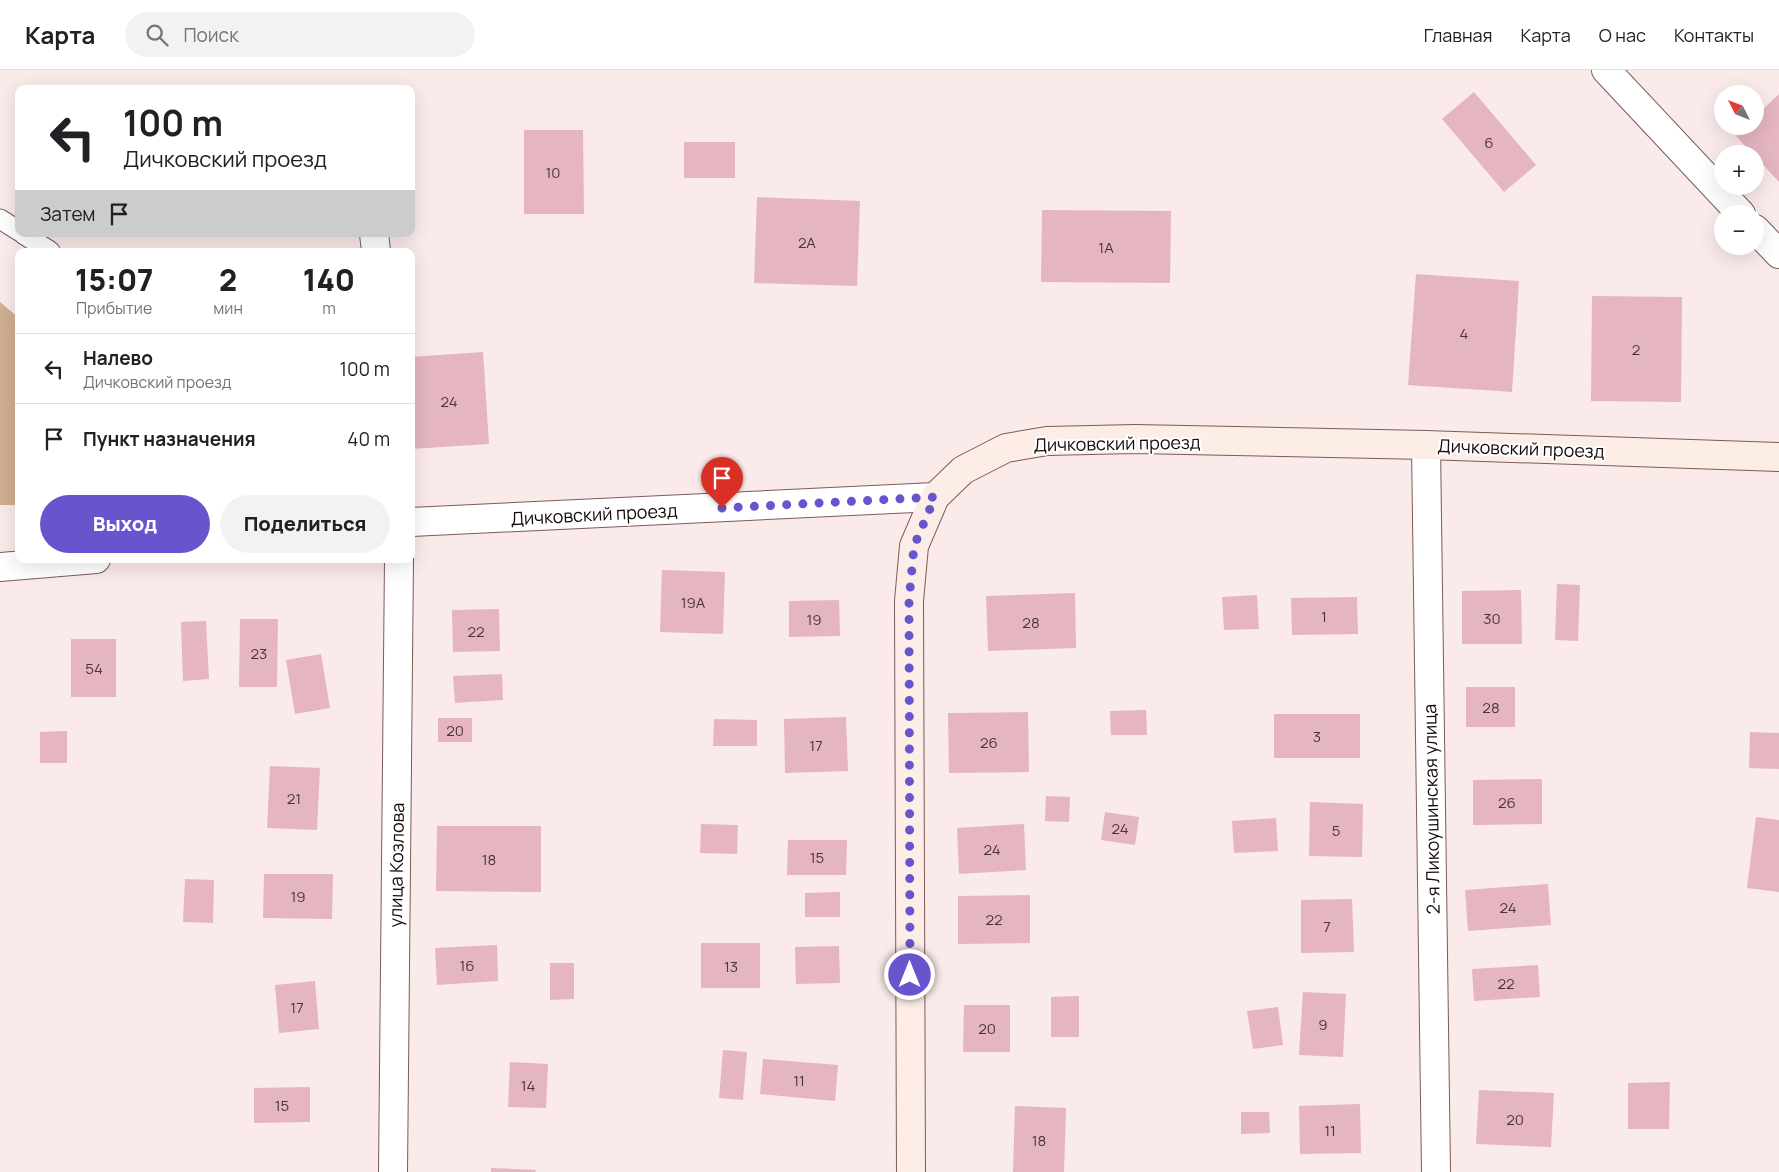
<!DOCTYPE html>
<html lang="ru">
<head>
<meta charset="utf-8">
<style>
	:root { --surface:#fff; --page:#f2f2f2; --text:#202124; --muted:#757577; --line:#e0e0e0; --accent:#6755ce }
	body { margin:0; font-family:Manrope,sans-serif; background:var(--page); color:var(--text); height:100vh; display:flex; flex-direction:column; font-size:19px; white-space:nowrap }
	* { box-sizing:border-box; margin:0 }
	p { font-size:16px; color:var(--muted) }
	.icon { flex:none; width:28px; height:28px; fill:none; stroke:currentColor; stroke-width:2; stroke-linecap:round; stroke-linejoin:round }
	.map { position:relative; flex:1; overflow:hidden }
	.panel { position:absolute; left:15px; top:178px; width:400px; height:315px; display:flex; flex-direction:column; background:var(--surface); border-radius:10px; box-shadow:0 5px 20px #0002 }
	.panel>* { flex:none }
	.hud { position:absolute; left:15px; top:15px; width:400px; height:152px; border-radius:10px; box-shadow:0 5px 20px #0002; background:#fff; color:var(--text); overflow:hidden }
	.needle { width:32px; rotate:312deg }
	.fabs { position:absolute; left:1714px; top:15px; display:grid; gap:10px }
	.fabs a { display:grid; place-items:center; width:50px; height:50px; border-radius:50%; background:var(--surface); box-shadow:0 5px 20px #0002; font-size:25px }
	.pin { position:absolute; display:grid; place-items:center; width:42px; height:42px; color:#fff; margin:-51px -21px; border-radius:50% 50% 50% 0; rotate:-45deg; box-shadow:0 0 5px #0007 }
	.pin .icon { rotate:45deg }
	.me { position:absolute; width:55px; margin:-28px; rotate:0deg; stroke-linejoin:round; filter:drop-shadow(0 0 4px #0008) }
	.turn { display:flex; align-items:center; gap:18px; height:105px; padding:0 25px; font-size:22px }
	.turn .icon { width:65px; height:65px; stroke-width:2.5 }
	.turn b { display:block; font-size:35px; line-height:42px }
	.then { display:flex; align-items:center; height:48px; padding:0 25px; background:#0003; gap:10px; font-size:19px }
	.eta { display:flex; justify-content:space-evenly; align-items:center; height:85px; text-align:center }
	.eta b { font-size:30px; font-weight:800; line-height:35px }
	.action { display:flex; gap:10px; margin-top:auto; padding:10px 25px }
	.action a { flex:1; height:58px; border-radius:30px; background:var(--accent); color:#fff; font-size:20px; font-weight:800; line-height:58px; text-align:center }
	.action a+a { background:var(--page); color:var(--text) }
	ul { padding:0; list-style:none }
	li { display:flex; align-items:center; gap:15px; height:70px; padding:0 25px; border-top:1px solid var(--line) }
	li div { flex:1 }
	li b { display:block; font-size:19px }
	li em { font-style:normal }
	header { display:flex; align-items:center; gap:30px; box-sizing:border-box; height:70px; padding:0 25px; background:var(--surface); border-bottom:1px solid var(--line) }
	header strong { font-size:24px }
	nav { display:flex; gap:28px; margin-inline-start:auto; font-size:18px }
	.search { width:350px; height:45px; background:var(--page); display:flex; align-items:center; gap:12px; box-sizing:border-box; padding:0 18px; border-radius:28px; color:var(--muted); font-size:19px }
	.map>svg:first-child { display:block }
	.forest { fill:#d0af92 }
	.building { fill:#e5b6c0 }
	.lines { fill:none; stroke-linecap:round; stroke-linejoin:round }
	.lane-casing { stroke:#7b5c59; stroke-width:21 }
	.street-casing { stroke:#7b5c59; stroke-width:30 }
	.secondary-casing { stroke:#7b5c59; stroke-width:30 }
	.lane { stroke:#fff; stroke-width:19 }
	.street { stroke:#fff; stroke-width:28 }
	.secondary { stroke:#fcede7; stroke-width:28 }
	.route { stroke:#6755ce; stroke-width:9; stroke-dasharray:0 16.2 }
	.labels { text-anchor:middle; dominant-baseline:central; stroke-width:4; stroke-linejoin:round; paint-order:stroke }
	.number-label { font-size:15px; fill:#493437 }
	.street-label { font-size:18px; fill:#150909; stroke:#fff }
</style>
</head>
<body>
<header>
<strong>Карта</strong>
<div class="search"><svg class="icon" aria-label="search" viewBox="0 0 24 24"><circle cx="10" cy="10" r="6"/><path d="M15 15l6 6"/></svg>Поиск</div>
<nav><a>Главная</a><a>Карта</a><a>О нас</a><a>Контакты</a></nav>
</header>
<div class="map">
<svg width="1779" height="1102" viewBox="0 0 1779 1102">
	<rect width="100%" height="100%" fill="#faeae9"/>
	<!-- forest -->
	<path class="forest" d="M0,232L19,248V435H0Z"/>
	<!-- building -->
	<g class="building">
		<path d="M1474,22L1536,95L1504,122L1442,49Z"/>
		<path d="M1779,24V112L1755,86V84H1752L1736,66L1746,56H1755V47Z"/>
		<path d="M524,60H583L584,144H524Z"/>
		<rect x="684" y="72" width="51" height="36"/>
		<path d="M757,127L860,131L857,216L754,213Z"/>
		<path d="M1042,140L1171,141L1170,213L1041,212Z"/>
		<path d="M1416,204L1519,211L1512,322L1408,315Z"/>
		<path d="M1592,226L1682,227L1681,332L1591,331Z"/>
		<path d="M483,282L489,374L411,379V287Z"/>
		<path d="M662,500L725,502L723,564L660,562Z"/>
		<path d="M1557,514L1580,515L1578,571L1555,570Z"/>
		<path d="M1521,520L1522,574H1462V521Z"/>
		<path d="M1075,523L1076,578L988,581L986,526Z"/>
		<path d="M1257,525L1259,559L1224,560L1222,527Z"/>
		<path d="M1357,527L1358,564L1292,565L1291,528Z"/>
		<path d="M839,530L840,566L789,567V531Z"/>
		<path d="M499,539L500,581L453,582L452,540Z"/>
		<path d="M240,549H278L277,617H239Z"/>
		<path d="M206,551L209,609L183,611L181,552Z"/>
		<rect x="71" y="569" width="45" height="58"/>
		<path d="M321,584L330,638L295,644L286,590Z"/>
		<path d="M502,604L503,630L455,633L453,606Z"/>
		<rect x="1466" y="617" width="49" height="40"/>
		<path d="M1146,640L1147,665H1111L1110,641Z"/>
		<path d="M1028,642L1029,702L949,703L948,643Z"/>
		<rect x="1274" y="644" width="86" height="44"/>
		<path d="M846,647L848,701L785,703L784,649Z"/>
		<rect x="438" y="648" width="34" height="24"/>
		<path d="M714,649L757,650V676H713Z"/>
		<path d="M67,661V693H40V662Z"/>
		<path d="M1750,662L1779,663V699L1749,698Z"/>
		<path d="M270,696L320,698L317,760L267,758Z"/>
		<path d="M1542,709V754L1473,755V710Z"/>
		<path d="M1046,726L1070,727L1069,752L1045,751Z"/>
		<path d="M1310,732L1363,734L1362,787L1309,786Z"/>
		<path d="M1105,742L1139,747L1135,775L1101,770Z"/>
		<path d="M1756,747L1779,750V822L1747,818Z"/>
		<path d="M1276,748L1278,781L1234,783L1232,751Z"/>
		<path d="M701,754L738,755L737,784L700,783Z"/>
		<path d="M1024,754L1026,800L959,804L957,758Z"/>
		<path d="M437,756H541V822L436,821Z"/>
		<path d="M788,770H847L846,805H787Z"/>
		<path d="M264,804H333L332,849L263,848Z"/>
		<path d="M185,809L214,810L213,853L183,852Z"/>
		<path d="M1548,814L1551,855L1468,861L1465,820Z"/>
		<path d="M840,822V847H805V823Z"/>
		<path d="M1030,825V873L958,874V826Z"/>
		<path d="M1352,829L1354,882L1301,883V830Z"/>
		<rect x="701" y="873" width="59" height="45"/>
		<path d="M497,875L498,911L437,915L435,878Z"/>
		<path d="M839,876L840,913L796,914L795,877Z"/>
		<path d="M550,893H574V929L550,930Z"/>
		<path d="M1538,895L1540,927L1474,931L1472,899Z"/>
		<path d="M315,911L319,959L279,963L275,915Z"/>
		<path d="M1303,922L1346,924L1343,987L1299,985Z"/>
		<path d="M1079,926V967H1051V927Z"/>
		<path d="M964,935H1010V982H963Z"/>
		<path d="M1278,937L1283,975L1253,979L1247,941Z"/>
		<path d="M723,980L747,982L743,1030L719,1028Z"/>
		<path d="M763,989L838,995L835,1031L760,1024Z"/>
		<path d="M510,992L548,994L546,1038L508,1037Z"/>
		<path d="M1670,1012L1669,1059H1628V1013Z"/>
		<path d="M310,1017V1052L254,1053V1018Z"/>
		<path d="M1479,1020L1554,1023L1551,1077L1476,1074Z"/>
		<path d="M1360,1034L1361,1083L1300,1084L1299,1036Z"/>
		<path d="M1015,1036L1066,1038L1064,1102H1013Z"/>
		<path d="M1241,1042H1269L1270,1063L1241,1064Z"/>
		<path d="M491,1098L536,1100L535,1102H491Z"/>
	</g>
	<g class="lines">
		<defs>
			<g id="lane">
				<path d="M0,149L19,161"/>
				<path d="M23,164L50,181"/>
			</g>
			<g id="street">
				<path d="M1606,0L1741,144"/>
				<path d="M1755,159L1779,184"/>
				<path d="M374,164L376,181"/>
				<path d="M1426,375L1436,1102"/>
				<path d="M411,452L935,427"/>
				<path d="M0,497L96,489"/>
				<path d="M393,1102L399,489"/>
			</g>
			<path id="secondary" d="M911,1102L909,531L914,476L935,427L963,400L1006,378L1047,371L1135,369L1426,375L1779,387"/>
		</defs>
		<!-- lane casing -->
		<use href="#lane" class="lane-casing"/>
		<!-- street casing -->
		<use href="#street" class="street-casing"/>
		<!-- secondary casing -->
		<use href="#secondary" class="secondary-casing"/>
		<!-- lane -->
		<use href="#lane" class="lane"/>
		<!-- street -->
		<use href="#street" class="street"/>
		<!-- secondary -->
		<use href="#secondary" class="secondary"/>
	</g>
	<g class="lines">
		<!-- route -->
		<path class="route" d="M722,438L935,427L914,476L909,531L910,905"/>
	</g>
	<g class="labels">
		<!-- number labels -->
		<g class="number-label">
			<text x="1489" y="72">6</text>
			<text x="553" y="102">10</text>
			<text x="807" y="172">2А</text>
			<text x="1106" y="177">1А</text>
			<text x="1464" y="263">4</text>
			<text x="1636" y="279">2</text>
			<text x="449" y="331">24</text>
			<text x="693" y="532">19А</text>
			<text x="1324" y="546">1</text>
			<text x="1492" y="548">30</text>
			<text x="814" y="549">19</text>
			<text x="1031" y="552">28</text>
			<text x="476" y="561">22</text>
			<text x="259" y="583">23</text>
			<text x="94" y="598">54</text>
			<text x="1491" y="637">28</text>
			<text x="455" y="660">20</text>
			<text x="1317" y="666">3</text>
			<text x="989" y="672">26</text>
			<text x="816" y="675">17</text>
			<text x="294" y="728">21</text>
			<text x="1507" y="732">26</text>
			<text x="1120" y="758">24</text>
			<text x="1336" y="760">5</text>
			<text x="992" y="779">24</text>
			<text x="817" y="787">15</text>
			<text x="489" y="789">18</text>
			<text x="298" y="826">19</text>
			<text x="1508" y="837">24</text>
			<text x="994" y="849">22</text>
			<text x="1327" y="856">7</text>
			<text x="467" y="895">16</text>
			<text x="731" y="896">13</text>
			<text x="1506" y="913">22</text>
			<text x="297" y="937">17</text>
			<text x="1323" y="954">9</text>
			<text x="987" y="958">20</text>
			<text x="799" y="1010">11</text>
			<text x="528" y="1015">14</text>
			<text x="282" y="1035">15</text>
			<text x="1515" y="1049">20</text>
			<text x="1330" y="1060">11</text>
			<text x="1039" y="1070">18</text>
		</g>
		<!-- street labels -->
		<g class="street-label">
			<text transform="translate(1117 373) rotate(-1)">Дичковский проезд</text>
			<text transform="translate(1521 378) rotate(2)">Дичковский проезд</text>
			<text transform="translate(594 444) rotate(-3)">Дичковский проезд</text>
			<text transform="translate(1431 739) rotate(-91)">2-я Ликоушинская улица</text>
			<text transform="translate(396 795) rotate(-89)">улица Козлова</text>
		</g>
	</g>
</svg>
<div class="fabs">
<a><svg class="needle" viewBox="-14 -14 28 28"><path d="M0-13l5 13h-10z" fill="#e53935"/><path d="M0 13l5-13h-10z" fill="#757577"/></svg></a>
<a>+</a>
<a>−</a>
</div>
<div class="pin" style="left:722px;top:438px;background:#d93025"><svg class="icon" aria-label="arrive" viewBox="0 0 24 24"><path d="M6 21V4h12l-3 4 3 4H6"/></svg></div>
<svg class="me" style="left:910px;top:905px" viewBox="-20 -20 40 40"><circle r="17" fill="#6755ce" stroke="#fff" stroke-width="3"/><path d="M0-11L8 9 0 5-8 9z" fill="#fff"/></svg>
<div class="hud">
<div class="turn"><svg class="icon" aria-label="left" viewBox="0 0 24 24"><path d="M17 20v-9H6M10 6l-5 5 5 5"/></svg><div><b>100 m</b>Дичковский проезд</div></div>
<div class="then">Затем<svg class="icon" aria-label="arrive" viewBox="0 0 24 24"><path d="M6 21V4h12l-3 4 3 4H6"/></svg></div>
</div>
<section class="panel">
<div class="eta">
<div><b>15:07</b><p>Прибытие</p></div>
<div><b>2</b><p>мин</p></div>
<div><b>140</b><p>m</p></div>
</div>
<ul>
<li><svg class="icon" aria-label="left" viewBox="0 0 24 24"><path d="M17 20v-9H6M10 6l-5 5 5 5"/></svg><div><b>Налево</b><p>Дичковский проезд</p></div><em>100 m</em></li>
<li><svg class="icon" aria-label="arrive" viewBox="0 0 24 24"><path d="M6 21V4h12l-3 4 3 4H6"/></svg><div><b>Пункт назначения</b></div><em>40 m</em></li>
</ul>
<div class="action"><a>Выход</a><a>Поделиться</a></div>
</section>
</div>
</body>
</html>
